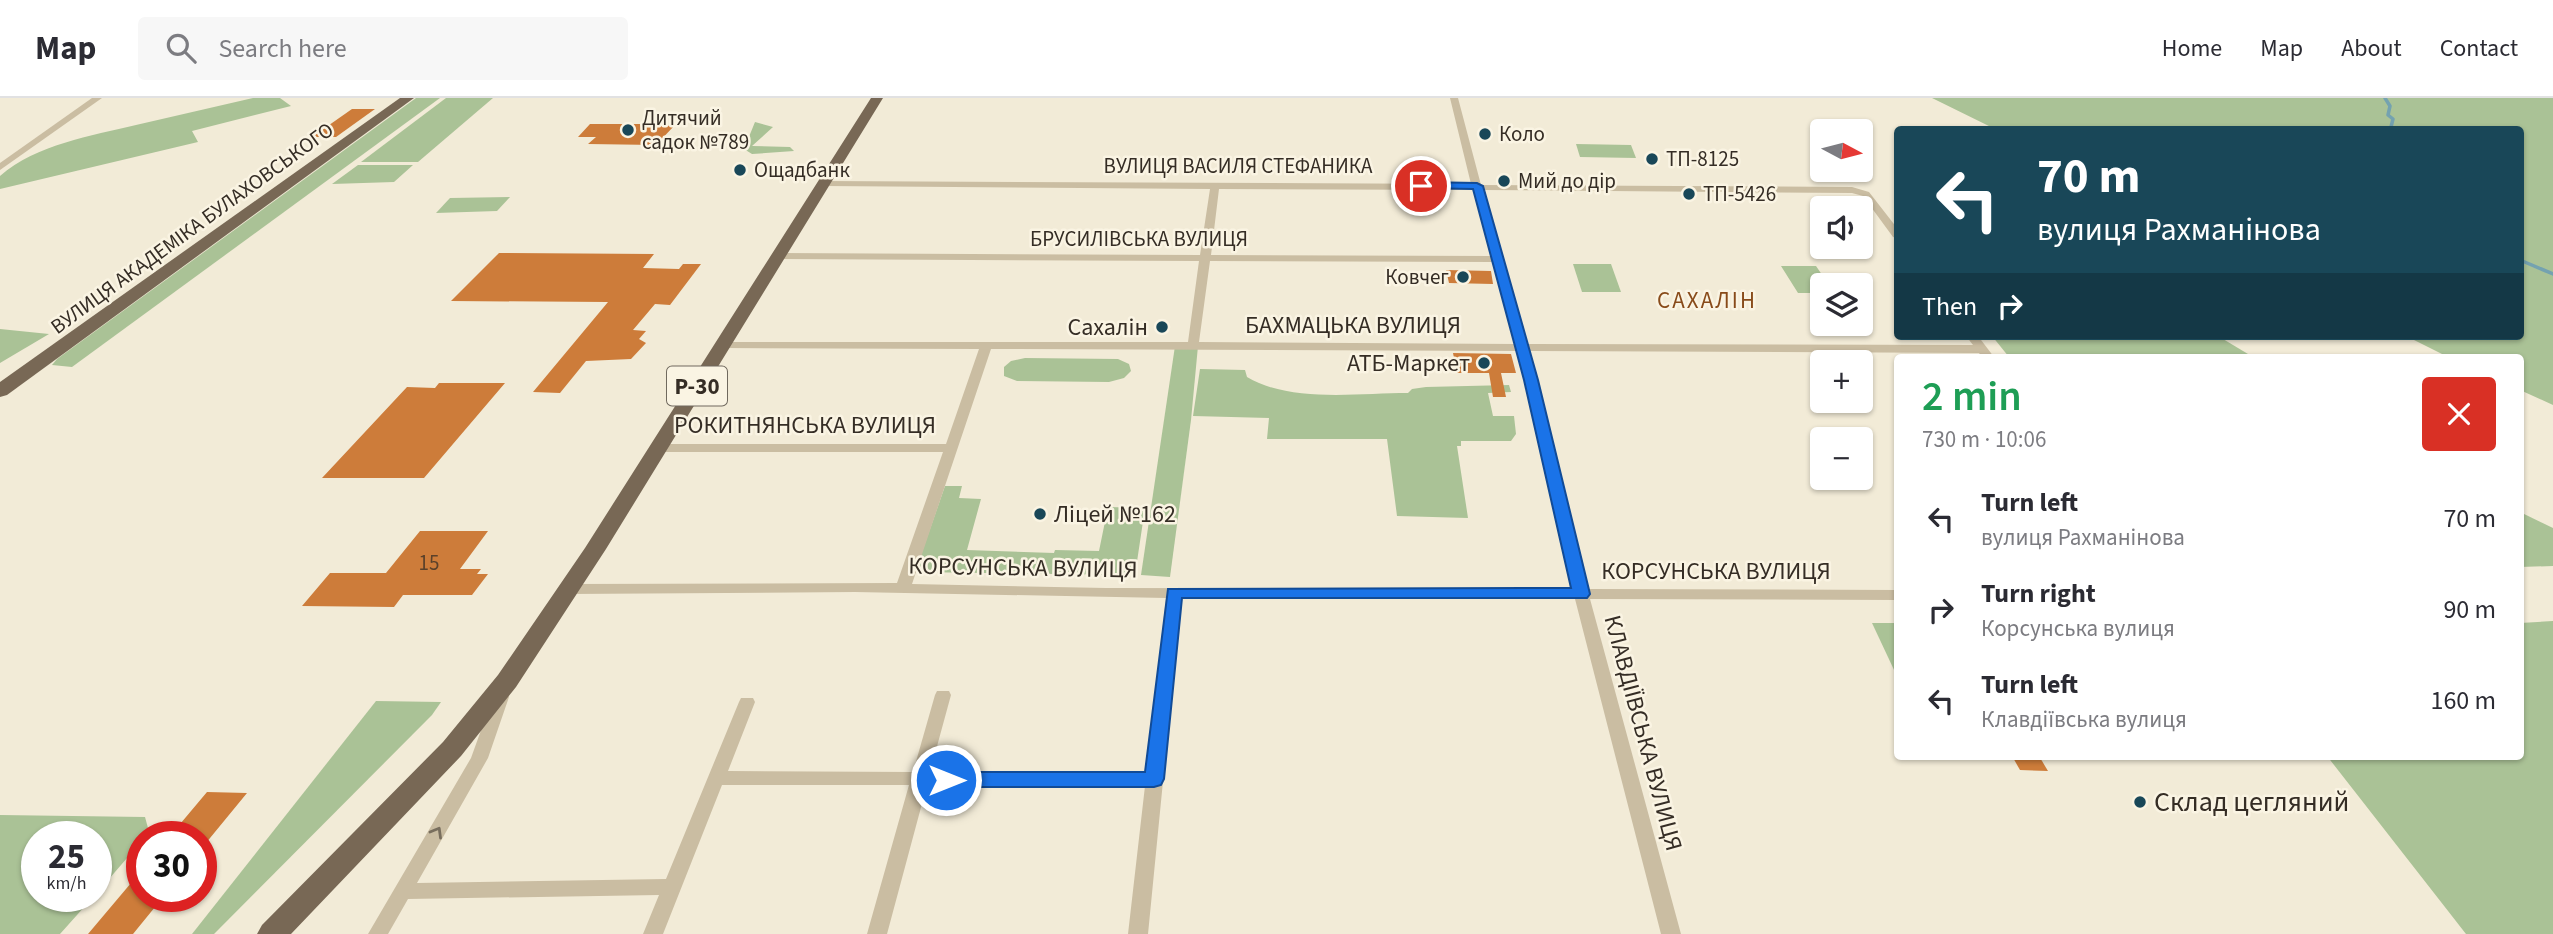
<!DOCTYPE html>
<html lang="en">
<head>
<meta charset="utf-8">
<style>
	:root { --surface:#fff; --page:#f7f7f7; --text:#2b2b33; --muted:#7c7c81; --line:#e1e1e2 }
	body { margin:0; font-family:"Source Sans 3",sans-serif; background:var(--page); color:var(--text); height:100vh; display:flex; flex-direction:column; font-size:26px; white-space:nowrap }
	* { box-sizing:border-box; margin:0 }
	p { font-size:23px; color:var(--muted) }
	.icon { flex:none; width:38px; height:38px; fill:none; stroke:currentColor; stroke-width:2; stroke-linecap:round; stroke-linejoin:round }
	.map { position:relative; flex:1; overflow:hidden }
	.drawer { position:absolute; left:1894px; top:256px; width:630px; height:406px; display:flex; flex-direction:column; background:var(--surface); border-radius:7px; box-shadow:0 2px 5px #0004 }
	.drawer>* { flex:none }
	.top-card { position:absolute; left:1894px; top:28px; width:630px; height:214px; border-radius:7px; box-shadow:0 2px 5px #0004; background:#194758; color:#fff; overflow:hidden }
	.needle { width:46px; rotate:97deg }
	.buttons { position:absolute; left:1810px; top:21px; display:grid; gap:14px }
	.buttons a { display:grid; place-items:center; width:63px; height:63px; border-radius:7px; background:var(--surface); box-shadow:0 2px 5px #0004; font-size:35px }
	.speed { position:absolute; left:21px; top:723px; display:flex; gap:14px; font-size:35px; font-weight:700; text-align:center }
	.speed>* { display:grid; place-content:center; width:91px; height:91px; border-radius:50%; background:var(--surface); box-shadow:0 2px 5px #0004; line-height:1 }
	.speed small { font-size:18px; font-weight:400 }
	.speed .limit { border:10px solid #d22; background:#fff; color:#111 }
	.pin { position:absolute; display:grid; place-items:center; width:60px; height:60px; color:#fff; margin:-30px; border:4px solid #fff; border-radius:50%; box-shadow:0 2px 7px #0007 }
	.me { position:absolute; width:77px; margin:-38px; rotate:90deg; stroke-linejoin:round; filter:drop-shadow(0 0 5px #0008) }
	.turn { display:flex; align-items:center; gap:24px; height:147px; padding:0 28px; font-size:32px }
	.turn .icon { width:91px; height:91px; stroke-width:2.5 }
	.turn b { display:block; font-size:49px; line-height:60px }
	.then { display:flex; align-items:center; height:66px; padding:0 28px; background:#0003; gap:14px; font-size:26px }
	.round { display:grid; place-items:center; flex:none; width:74px; height:74px; border-radius:7px; background:var(--page) }
	.summary { display:flex; align-items:center; justify-content:space-between; height:119px; padding:0 28px }
	h1 { font-size:42px; font-weight:600; line-height:52px; color:#1e9e55 }
	ul { padding:0; list-style:none }
	li { display:flex; align-items:center; gap:21px; height:91px; padding:0 28px }
	li div { flex:1 }
	li b { display:block; font-size:26px }
	li em { font-style:normal }
	header { display:flex; align-items:center; gap:42px; box-sizing:border-box; height:98px; padding:0 35px; background:var(--surface); border-bottom:2px solid var(--line) }
	header strong { font-size:33px }
	nav { display:flex; gap:38px; margin-inline-start:auto; font-size:24px }
	.search { width:490px; height:63px; background:var(--page); display:flex; align-items:center; gap:18px; box-sizing:border-box; padding:0 24px; border-radius:7px; color:var(--muted); font-size:26px }
	.map>svg:first-child { display:block }
	.green { fill:#aac296 }
	.lines { fill:none; stroke-linecap:round; stroke-linejoin:round }
	.stream { stroke:#74a2b0; stroke-width:3.5 }
	.building { fill:#cd7c3a }
	.street { fill:#cabda2; fill-rule:evenodd }
	.primary { fill:#786855; fill-rule:evenodd }
	.oneway { stroke:#786e5d }
	.route { fill:#1a73e8; stroke:#114b97; stroke-width:2 }
	.poi-dot { fill:#194758; stroke:#faf4e3; stroke-width:2.5 }
	.labels { text-anchor:middle; dominant-baseline:central; stroke-width:5; stroke-linejoin:round; paint-order:stroke }
	.far-poi-label { font-size:21px; fill:#352d25; stroke:#faf4e3; text-anchor:start }
	.far-street-label { font-size:21px; fill:#352d25; stroke:#faf4e3 }
	.number-label { font-size:21px; fill:#5b412a }
	.far-quarter-label { font-size:23px; letter-spacing:2px; fill:#884b1a; stroke:#faf4e3 }
	.shield { fill:#faf4e3; stroke:#70695e; stroke-width:2 }
	.shield-label { font-size:23px; font-weight:bold; fill:#352d25 }
	.street-label { font-size:24px; fill:#352d25; stroke:#faf4e3 }
	.poi-label { font-size:24px; fill:#352d25; stroke:#faf4e3; text-anchor:end }
	.near-poi-label { font-size:28px; fill:#352d25; stroke:#faf4e3; text-anchor:start }
</style>
</head>
<body>
<header>
<strong>Map</strong>
<div class="search"><svg class="icon" aria-label="search" viewBox="0 0 24 24"><circle cx="10" cy="10" r="6"/><path d="M15 15l6 6"/></svg>Search here</div>
<nav><a>Home</a><a>Map</a><a>About</a><a>Contact</a></nav>
</header>
<div class="map">
<svg width="2553" height="836" viewBox="0 0 2553 836">
	<rect width="100%" height="100%" fill="#f2ebd7"/>
	<!-- green -->
	<g class="green">
		<path d="M253,0H280L291,8L192,33L198,44L0,91V78C37,46 91,38 136,27C175,18 214,9 253,0Z"/>
		<path d="M416,0H440L72,269L52,267L57,261Z"/>
		<path d="M446,0H493L418,64H361Z"/>
		<path d="M1932,0H2553V307L2520,292V259H2448L2406,238H2520V32L1995,31Z"/>
		<path d="M755,24L773,29L752,48L790,49L794,53L752,56L744,51Z"/>
		<path d="M1576,46L1631,47L1636,60L1580,59Z"/>
		<path d="M358,67H413L394,84L332,86Z"/>
		<path d="M510,99L497,113L436,115L450,100Z"/>
		<path d="M1573,166H1611L1621,194H1582Z"/>
		<path d="M1781,168H1816L1829,187H1822V195H1798Z"/>
		<path d="M0,231L49,236L0,265Z"/>
		<path d="M1992,238H2218L2253,259H2009Z"/>
		<path d="M1175,248H1198L1191,322L1170,479L1141,477Z"/>
		<path d="M1025,260L1118,261L1129,266L1131,273L1124,280L1109,284L1017,283L1004,278V269L1011,263Z"/>
		<path d="M1200,271L1245,272L1247,279C1290,305 1357,295 1408,295L1412,291L1426,289L1509,287L1511,294L1488,295L1493,318H1514L1516,336L1511,343H1461V348H1457L1468,420L1397,418L1387,341H1267L1269,320L1193,318Z"/>
		<path d="M945,388H962L959,400L981,401L967,452L1054,455L1055,452L1099,453L1108,409L1145,410L1135,477L915,474Z"/>
		<path d="M2520,414L2553,430V468L2520,469Z"/>
		<path d="M2553,523V836H2466L2327,658H2520V525Z"/>
		<path d="M1872,525H1897V574H1895Z"/>
		<path d="M376,603L441,604L432,617L214,836H192Z"/>
		<path d="M0,717L145,719L148,730L140,745L96,796V738H37V798H94L60,836H0Z"/>
	</g>
	<g class="lines">
		<!-- stream -->
		<g class="stream">
			<path d="M2385,0L2390,8L2388,17L2393,21L2391,29L2398,32"/>
			<path d="M2520,162L2553,176"/>
		</g>
	</g>
	<!-- building -->
	<g class="building">
		<path d="M352,11H375L336,39H312Z"/>
		<path d="M590,26H653L651,27L674,28L656,47L588,46L596,39H578Z"/>
		<path d="M499,155L654,156L643,170L679,171L683,166H701L670,207L655,206L633,232L646,233L639,241L646,245L631,261L586,263L560,295L533,294L608,204L451,203Z"/>
		<path d="M1446,172L1491,173L1493,186L1449,185Z"/>
		<path d="M1453,255L1511,256L1516,275H1501L1506,299H1493L1489,275H1457Z"/>
		<path d="M439,285H505L424,380H322L407,289L435,290Z"/>
		<path d="M420,433H488L460,471H481L477,476H488L472,497H403L394,509L302,508L330,475H386Z"/>
		<path d="M2012,658H2039L2048,673L2020,672Z"/>
		<path d="M207,694L247,695L201,751V738H170Z"/>
		<path d="M142,772V798H164L133,836H88Z"/>
	</g>
	<g class="lines">
		<!-- street -->
		<g class="street">
			<path d="M92,0H102L0,72V65Z"/>
			<path d="M1450,0H1458L1481,87L1852,89L1869,94L1897,130V140L1893,139L1863,98L1852,95L1482,92L1528,246L1973,247L1966,238H1978L1994,259H1982L1979,255L1530,253L1588,491L1897,492V502L1590,501L1681,836H1661L1575,501L1181,500L1148,836H1128L1145,688L927,687L887,836H867L909,687H722L663,836H643L659,797L408,801L388,836H368L471,660L493,599L495,595H507L509,599L488,660L417,785L666,781L739,604L741,600H753L755,604L728,673L913,674L935,597L937,593H949L951,597L930,674H1146L1166,500L855,494L569,496L562,491L569,486L897,485L943,354H658L651,350L658,346H946L979,251L724,250L720,248V244H1188L1199,163L779,161L774,158L779,155L1200,157L1210,91L825,88L820,85L822,83L1471,86ZM1219,91L1473,92L1491,158L1211,157ZM1210,163L1493,164L1516,246L1199,244ZM991,251L1518,253L1573,491L1106,490L912,486Z"/>
		</g>
		<!-- primary -->
		<g class="primary">
			<path d="M400,0H414L7,297L0,299V284Z"/>
			<path d="M871,0H883L606,451L516,589L461,658L291,836H257L262,827L443,644L498,577L585,450Z"/>
		</g>
	</g>
	<!-- one-way arrows -->
	<defs><path id="oneway-chevron" d="M-2-3.5L2.5 0L-2 3.5" fill="none" stroke-width="1.6" stroke-linecap="round" stroke-linejoin="round" transform="scale(1.75)"/></defs>
	<use class="oneway" href="#oneway-chevron" transform="translate(437 734) rotate(-60)"/>
	<!-- route -->
	<path class="route" d="M1421,84L1477,85L1483,88L1538,282L1590,496L1587,500H1182L1164,681L1161,687L1154,689H946L939,687L936,682L939,676L946,674H1145L1168,491L1571,490L1524,282L1473,91L1417,90L1415,88Z"/>
	<!-- markers -->
	<g class="poi-dot">
		<circle cx="628" cy="32" r="7"/>
		<circle cx="1485" cy="36" r="7"/>
		<circle cx="1652" cy="61" r="7"/>
		<circle cx="740" cy="72" r="7"/>
		<circle cx="1504" cy="83" r="7"/>
		<circle cx="1689" cy="96" r="7"/>
		<circle cx="1463" cy="179" r="7"/>
		<circle cx="1162" cy="229" r="7"/>
		<circle cx="1484" cy="265" r="7"/>
		<circle cx="1040" cy="416" r="7"/>
		<circle cx="2140" cy="704" r="7"/>
	</g>
	<g class="labels">
		<!-- far-poi labels -->
		<g class="far-poi-label">
			<text x="642" y="20">Дитячий<tspan x="642" dy="24">садок №789</tspan></text>
			<text x="1499" y="36">Коло</text>
			<text x="1666" y="61">ТП-8125</text>
			<text x="754" y="72">Ощадбанк</text>
			<text x="1518" y="83">Мий до дір</text>
			<text x="1703" y="96">ТП-5426</text>
			<text x="1449" y="179" text-anchor="end">Ковчег</text>
		</g>
		<!-- far-street labels -->
		<g class="far-street-label">
			<text x="1238" y="68">ВУЛИЦЯ ВАСИЛЯ СТЕФАНИКА</text>
			<text transform="translate(192 130) rotate(-36)">ВУЛИЦЯ АКАДЕМІКА БУЛАХОВСЬКОГО</text>
			<text x="1139" y="141">БРУСИЛІВСЬКА ВУЛИЦЯ</text>
		</g>
		<!-- number labels -->
		<g class="number-label">
			<text x="429" y="465">15</text>
		</g>
		<!-- far-quarter labels -->
		<g class="far-quarter-label">
			<text x="1707" y="202">САХАЛІН</text>
		</g>
		<!-- shield labels -->
		<rect class="shield" x="667" y="268.5" width="60" height="39" rx="5"/>
		<g class="shield-label">
			<text x="697" y="288">Р-30</text>
		</g>
		<!-- street labels -->
		<g class="street-label">
			<text x="1353" y="227">БАХМАЦЬКА ВУЛИЦЯ</text>
			<text x="805" y="327">РОКИТНЯНСЬКА ВУЛИЦЯ</text>
			<text transform="translate(1023 470) rotate(1)">КОРСУНСЬКА ВУЛИЦЯ</text>
			<text x="1716" y="473">КОРСУНСЬКА ВУЛИЦЯ</text>
			<text transform="translate(1643 635) rotate(75)">КЛАВДІЇВСЬКА ВУЛИЦЯ</text>
		</g>
		<!-- poi labels -->
		<g class="poi-label">
			<text x="1148" y="229">Сахалін</text>
			<text x="1470" y="265">АТБ-Маркет</text>
			<text x="1054" y="416" text-anchor="start">Ліцей №162</text>
		</g>
		<!-- near-poi labels -->
		<g class="near-poi-label">
			<text x="2154" y="704">Склад цегляний</text>
		</g>
	</g>
</svg>
<div class="buttons">
<a><svg class="needle" viewBox="-14 -14 28 28"><path d="M0-13l5 13h-10z" fill="#e53935"/><path d="M0 13l5-13h-10z" fill="#7c7c81"/></svg></a>
<a><svg class="icon" aria-label="sound" viewBox="0 0 24 24"><path d="M4 9h4l5-4v14l-5-4H4zM17 9q2 3 0 6"/></svg></a>
<a><svg class="icon" aria-label="layers" viewBox="0 0 24 24"><path d="M12 4l9 5-9 5-9-5zM3 14l9 5 9-5"/></svg></a>
<a>+</a>
<a>−</a>
</div>
<div class="speed"><div>25<small>km/h</small></div><div class="limit">30</div></div>
<div class="pin" style="left:1421px;top:88px;background:#d93025"><svg class="icon" aria-label="arrive" viewBox="0 0 24 24"><path d="M6 21V4h12l-3 4 3 4H6"/></svg></div>
<svg class="me" style="left:946px;top:682px" viewBox="-20 -20 40 40"><circle r="17" fill="#1a73e8" stroke="#fff" stroke-width="3"/><path d="M0-11L8 9 0 5-8 9z" fill="#fff"/></svg>
<div class="top-card">
<div class="turn"><svg class="icon" aria-label="left" viewBox="0 0 24 24"><path d="M17 20v-9H6M10 6l-5 5 5 5"/></svg><div><b>70 m</b>вулиця Рахманінова</div></div>
<div class="then">Then<svg class="icon" aria-label="right" viewBox="0 0 24 24"><path d="M7 20v-9h11M14 6l5 5-5 5"/></svg></div>
</div>
<section class="drawer">
<div class="summary"><div><h1>2 min</h1><p>730 m · 10:06</p></div><a class="round" style="background:#d93025;color:#fff"><svg class="icon" aria-label="close" viewBox="0 0 24 24"><path d="M6 6l12 12M18 6L6 18"/></svg></a></div>
<ul>
<li><svg class="icon" aria-label="left" viewBox="0 0 24 24"><path d="M17 20v-9H6M10 6l-5 5 5 5"/></svg><div><b>Turn left</b><p>вулиця Рахманінова</p></div><em>70 m</em></li>
<li><svg class="icon" aria-label="right" viewBox="0 0 24 24"><path d="M7 20v-9h11M14 6l5 5-5 5"/></svg><div><b>Turn right</b><p>Корсунська вулиця</p></div><em>90 m</em></li>
<li><svg class="icon" aria-label="left" viewBox="0 0 24 24"><path d="M17 20v-9H6M10 6l-5 5 5 5"/></svg><div><b>Turn left</b><p>Клавдіївська вулиця</p></div><em>160 m</em></li>
</ul>
</section>
</div>
</body>
</html>
